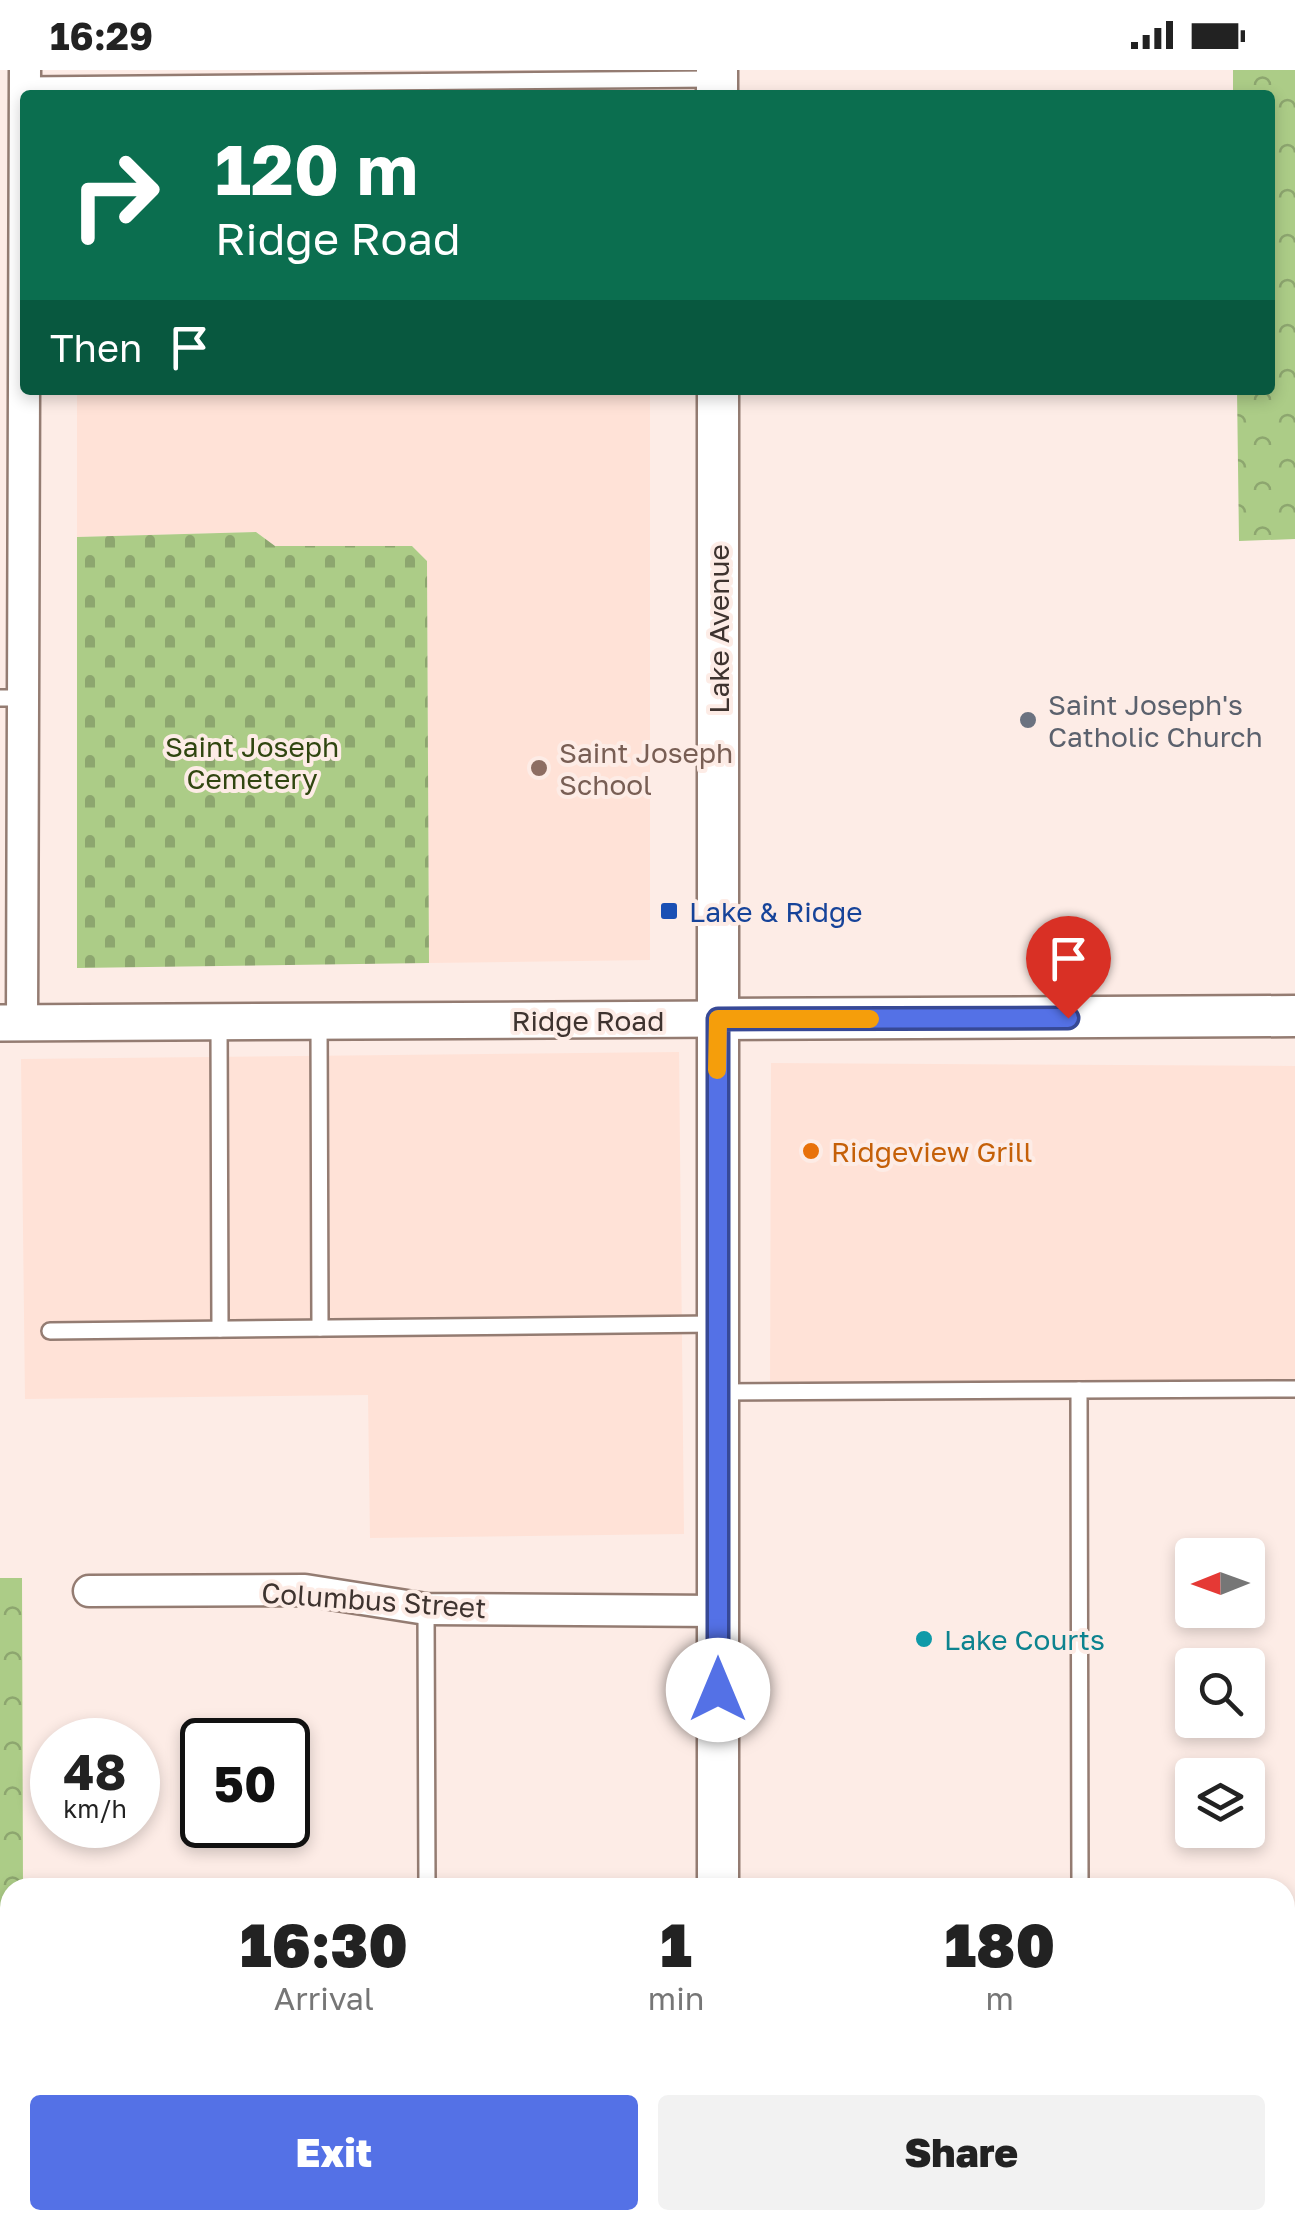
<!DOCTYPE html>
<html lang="en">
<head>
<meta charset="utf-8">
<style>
	:root { --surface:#fff; --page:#f2f2f2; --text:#222; --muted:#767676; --accent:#5471e6 }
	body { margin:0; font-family:"Golos Text",sans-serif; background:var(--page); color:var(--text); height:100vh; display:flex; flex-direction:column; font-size:38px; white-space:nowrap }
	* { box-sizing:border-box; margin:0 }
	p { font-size:32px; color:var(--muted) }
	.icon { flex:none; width:55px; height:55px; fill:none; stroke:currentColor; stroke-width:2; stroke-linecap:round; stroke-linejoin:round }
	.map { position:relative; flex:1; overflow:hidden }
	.details { position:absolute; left:0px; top:1808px; width:1295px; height:352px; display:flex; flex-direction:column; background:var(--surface); border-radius:30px 30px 0 0; box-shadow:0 5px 15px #0003 }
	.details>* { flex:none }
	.banner { position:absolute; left:20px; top:20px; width:1255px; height:305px; border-radius:10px; box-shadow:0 5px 15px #0003; background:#0b6e4f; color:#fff; overflow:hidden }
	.needle { width:65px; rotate:269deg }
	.controls { position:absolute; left:1175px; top:1468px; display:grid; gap:20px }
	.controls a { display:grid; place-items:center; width:90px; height:90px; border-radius:10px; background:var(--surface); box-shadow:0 5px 15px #0003; font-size:50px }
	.speed { position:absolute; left:30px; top:1648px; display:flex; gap:20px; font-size:50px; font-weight:700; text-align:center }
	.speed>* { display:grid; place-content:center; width:130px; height:130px; border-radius:50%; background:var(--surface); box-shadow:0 5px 15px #0003; line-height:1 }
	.speed small { font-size:25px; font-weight:400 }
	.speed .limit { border:5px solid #111; border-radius:15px; background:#fff; color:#111 }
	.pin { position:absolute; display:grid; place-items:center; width:85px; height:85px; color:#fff; margin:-102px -42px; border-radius:50% 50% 50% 0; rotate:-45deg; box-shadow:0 0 10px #0007 }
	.pin .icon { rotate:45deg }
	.me { position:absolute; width:110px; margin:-55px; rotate:0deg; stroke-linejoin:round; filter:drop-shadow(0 0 8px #0008) }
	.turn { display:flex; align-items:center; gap:35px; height:210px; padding:0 30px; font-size:45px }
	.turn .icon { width:130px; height:130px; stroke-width:2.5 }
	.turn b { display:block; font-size:70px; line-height:85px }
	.then { display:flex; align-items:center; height:95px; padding:0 30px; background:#0003; gap:20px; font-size:38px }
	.eta { display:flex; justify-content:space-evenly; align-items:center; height:170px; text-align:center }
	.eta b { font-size:60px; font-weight:800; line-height:70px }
	.primary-button { display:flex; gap:20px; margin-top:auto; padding:20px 30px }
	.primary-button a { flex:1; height:115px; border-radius:10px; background:var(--accent); color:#fff; font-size:40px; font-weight:800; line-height:115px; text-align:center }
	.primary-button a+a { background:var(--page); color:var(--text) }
	.status { display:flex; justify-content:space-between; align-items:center; height:70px; padding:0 50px; background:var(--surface); direction:ltr }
	.status svg { height:28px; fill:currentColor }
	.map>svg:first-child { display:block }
	.built { fill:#ffe2d7 }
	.cemetery { fill:url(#cemetery-stones) }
	.park { fill:url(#park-crowns) }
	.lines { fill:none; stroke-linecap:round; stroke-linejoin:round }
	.service-casing { stroke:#947c72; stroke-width:20 }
	.minor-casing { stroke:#947c72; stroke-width:35 }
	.tertiary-casing { stroke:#947c72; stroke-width:40 }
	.secondary-casing { stroke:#947c72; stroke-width:45 }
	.service { stroke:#fff; stroke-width:15 }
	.minor { stroke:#fff; stroke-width:30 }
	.tertiary { stroke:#fff; stroke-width:35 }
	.secondary { stroke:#fff; stroke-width:40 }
	.route-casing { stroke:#374996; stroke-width:25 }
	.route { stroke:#5471e6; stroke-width:18 }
	.slow { stroke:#f59e0b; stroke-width:18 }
	.worship-dot { fill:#6b7280; stroke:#fdece6; stroke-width:4 }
	.education-dot { fill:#8d6e63; stroke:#fdece6; stroke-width:4 }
	.transit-dot { fill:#1a4fb4; stroke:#fdece6; stroke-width:4 }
	.food-dot { fill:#e8710a; stroke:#fdece6; stroke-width:4 }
	.culture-dot { fill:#0f9aa8; stroke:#fdece6; stroke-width:4 }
	.labels { text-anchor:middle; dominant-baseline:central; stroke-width:8; stroke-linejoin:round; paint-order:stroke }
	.street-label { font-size:28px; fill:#3e332f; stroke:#fdece6 }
	.worship-label { font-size:28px; fill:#5b616d; stroke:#fdece6; text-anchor:start }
	.park-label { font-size:28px; fill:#304610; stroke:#fdece6 }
	.education-label { font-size:28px; fill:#785e54; stroke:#fdece6; text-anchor:start }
	.transit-label { font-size:28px; fill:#164399; stroke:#fdece6; text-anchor:start }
	.food-label { font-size:28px; fill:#c56008; stroke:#fdece6; text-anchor:start }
	.culture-label { font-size:28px; fill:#0d838f; stroke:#fdece6; text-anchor:start }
</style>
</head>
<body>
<div class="status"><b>16:29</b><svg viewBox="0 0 49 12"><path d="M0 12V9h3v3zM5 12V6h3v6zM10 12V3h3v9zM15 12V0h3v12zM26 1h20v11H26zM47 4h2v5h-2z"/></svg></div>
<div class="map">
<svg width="1295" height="2159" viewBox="0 0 1295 2159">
	<defs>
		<pattern id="cemetery-stones" width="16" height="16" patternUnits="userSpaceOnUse" patternTransform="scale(2.5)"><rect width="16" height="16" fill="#accc87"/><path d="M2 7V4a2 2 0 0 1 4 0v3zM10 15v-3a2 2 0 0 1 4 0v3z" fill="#8da66f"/></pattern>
		<pattern id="park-crowns" width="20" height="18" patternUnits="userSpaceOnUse" patternTransform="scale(2.5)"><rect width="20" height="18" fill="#accc87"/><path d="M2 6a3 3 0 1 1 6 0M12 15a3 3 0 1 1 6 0" fill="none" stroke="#8da66f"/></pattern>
	</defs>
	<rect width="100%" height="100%" fill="#fdece6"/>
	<!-- built -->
	<g class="built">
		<path d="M650,20V25H76Z"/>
		<path d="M77,320H650V890L429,893L427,491L412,476H275L256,462L77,467Z"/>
		<path d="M679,982L684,1464L370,1468L368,1325L25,1329L21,989Z"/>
		<path d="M771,993L1295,996V1329L770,1332Z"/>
	</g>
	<!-- cemetery -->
	<path class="cemetery" d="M256,462L275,476H412L427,491L429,893L77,898V467Z"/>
	<!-- park -->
	<g class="park">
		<path d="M1233,0H1295V469L1239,471L1237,320H1270V25H1233Z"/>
		<path d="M0,1508H22L23,1817L10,1818V2150H23V2159H0Z"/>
	</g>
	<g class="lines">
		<defs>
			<g id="service">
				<path d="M25,15L713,9"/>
				<path d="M0,628H22"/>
				<path d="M219,952L220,1259"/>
				<path d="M319,952L320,1258"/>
				<path d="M50,1261L714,1254"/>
				<path d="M718,1322L1079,1320"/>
				<path d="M426,1539L427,1818"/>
				<path d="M1080,1818L1079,1320L1295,1319"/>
				<path d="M429,2150V2159"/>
				<path d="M1080,2159V2150"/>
			</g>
			<g id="minor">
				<path d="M22,952L25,0"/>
				<path d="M89,1521L305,1520L426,1539L718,1541"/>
				<path d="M1285,1968H1295"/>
			</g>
			<path id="tertiary" d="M0,953L718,949"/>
			<g id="secondary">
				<path d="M717,0V25"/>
				<path d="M718,320V1818"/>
				<path d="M718,949L1295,946"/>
				<path d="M718,2150V2159"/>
			</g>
		</defs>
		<!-- service casing -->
		<use href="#service" class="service-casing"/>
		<!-- minor casing -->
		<use href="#minor" class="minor-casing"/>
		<!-- tertiary casing -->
		<use href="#tertiary" class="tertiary-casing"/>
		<!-- secondary casing -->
		<use href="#secondary" class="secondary-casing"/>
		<!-- service -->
		<use href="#service" class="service"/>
		<!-- minor -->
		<use href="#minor" class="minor"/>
		<!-- tertiary -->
		<use href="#tertiary" class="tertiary"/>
		<!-- secondary -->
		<use href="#secondary" class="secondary"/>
	</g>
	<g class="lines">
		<defs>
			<path id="route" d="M718,1620V949L1068,948"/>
		</defs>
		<!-- route casing -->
		<use href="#route" class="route-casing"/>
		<!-- route -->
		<use href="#route" class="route"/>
		<!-- slow -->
		<path class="slow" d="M717,1000L718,949H870"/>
	</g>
	<!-- markers -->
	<circle class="worship-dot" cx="1028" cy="650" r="10"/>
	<circle class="education-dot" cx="539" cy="698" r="10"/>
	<rect class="transit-dot" x="659" y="831" width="20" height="20" rx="5"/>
	<circle class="food-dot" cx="811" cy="1081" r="10"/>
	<circle class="culture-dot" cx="924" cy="1569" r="10"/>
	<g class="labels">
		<!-- street labels -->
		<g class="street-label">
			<text transform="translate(718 559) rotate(-90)">Lake Avenue</text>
			<text x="588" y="950">Ridge Road</text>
			<text transform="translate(374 1530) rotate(4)">Columbus Street</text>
		</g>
		<!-- worship labels -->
		<g class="worship-label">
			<text x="1048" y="634">Saint Joseph's<tspan x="1048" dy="32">Catholic Church</tspan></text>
		</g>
		<!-- park labels -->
		<g class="park-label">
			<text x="252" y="676">Saint Joseph<tspan x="252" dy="32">Cemetery</tspan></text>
		</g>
		<!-- education labels -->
		<g class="education-label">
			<text x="559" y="682">Saint Joseph<tspan x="559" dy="32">School</tspan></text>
		</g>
		<!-- transit labels -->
		<g class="transit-label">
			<text x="689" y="841">Lake &amp; Ridge</text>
		</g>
		<!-- food labels -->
		<g class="food-label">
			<text x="831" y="1081">Ridgeview Grill</text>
		</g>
		<!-- culture labels -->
		<g class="culture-label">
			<text x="944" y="1569">Lake Courts</text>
		</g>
	</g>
</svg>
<div class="controls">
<a><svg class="needle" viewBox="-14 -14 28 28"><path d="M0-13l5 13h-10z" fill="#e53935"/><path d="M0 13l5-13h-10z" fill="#767676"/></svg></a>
<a><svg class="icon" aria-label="search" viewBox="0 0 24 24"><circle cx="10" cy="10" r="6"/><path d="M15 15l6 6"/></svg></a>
<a><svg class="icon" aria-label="layers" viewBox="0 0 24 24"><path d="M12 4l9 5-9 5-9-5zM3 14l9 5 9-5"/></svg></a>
</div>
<div class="speed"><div>48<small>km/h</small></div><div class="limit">50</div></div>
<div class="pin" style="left:1068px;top:948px;background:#d93025"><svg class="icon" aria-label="arrive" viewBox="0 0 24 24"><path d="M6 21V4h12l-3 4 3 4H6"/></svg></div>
<svg class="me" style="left:718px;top:1620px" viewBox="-20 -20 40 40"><circle r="19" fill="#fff"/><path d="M0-13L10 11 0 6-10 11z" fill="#5471e6"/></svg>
<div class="banner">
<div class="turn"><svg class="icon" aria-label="right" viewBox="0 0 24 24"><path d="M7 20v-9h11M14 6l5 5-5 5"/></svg><div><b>120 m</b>Ridge Road</div></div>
<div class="then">Then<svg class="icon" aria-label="arrive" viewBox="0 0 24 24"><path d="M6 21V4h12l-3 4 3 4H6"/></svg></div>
</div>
<section class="details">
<div class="eta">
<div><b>16:30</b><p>Arrival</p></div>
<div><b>1</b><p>min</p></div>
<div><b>180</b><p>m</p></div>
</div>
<div class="primary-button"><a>Exit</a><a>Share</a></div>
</section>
</div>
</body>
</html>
